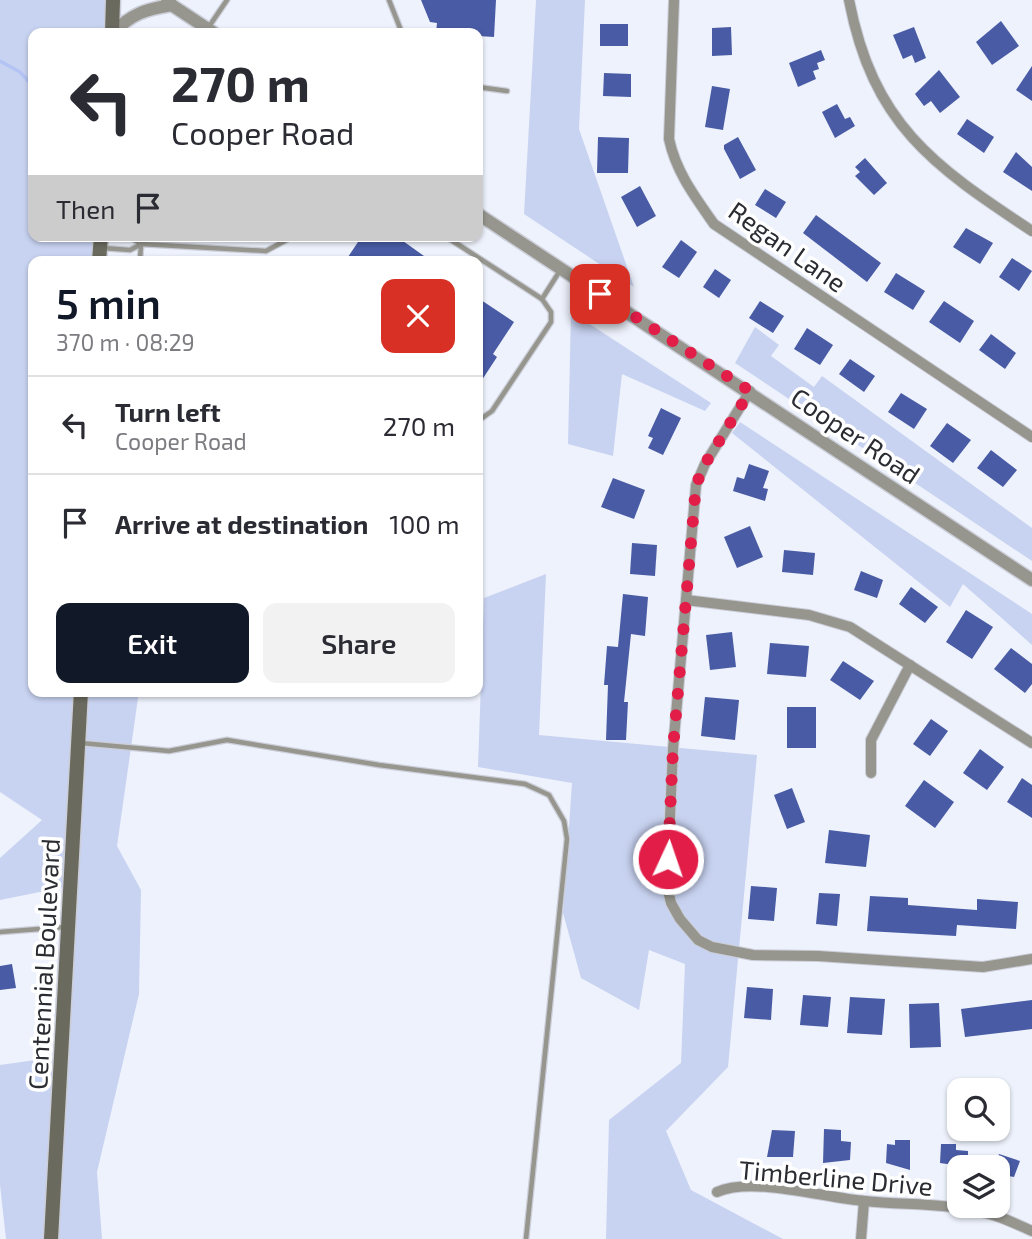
<!DOCTYPE html>
<html lang="en">
<head>
<meta charset="utf-8">
<style>
	:root { --surface:#fff; --page:#f2f2f3; --text:#2b2b33; --muted:#7c7c81; --line:#e1e1e2; --accent:#111827 }
	body { margin:0; font-family:"Exo 2",sans-serif; background:var(--page); color:var(--text); height:100vh; display:flex; flex-direction:column; font-size:26px; white-space:nowrap }
	* { box-sizing:border-box; margin:0 }
	p { font-size:23px; color:var(--muted) }
	.icon { flex:none; width:38px; height:38px; fill:none; stroke:currentColor; stroke-width:2; stroke-linecap:round; stroke-linejoin:round }
	.map { position:relative; flex:1; overflow:hidden }
	.sheet { position:absolute; left:28px; top:256px; width:455px; height:441px; display:flex; flex-direction:column; background:var(--surface); border-radius:14px; box-shadow:0 2px 5px #0004 }
	.sheet>* { flex:none }
	.guide { position:absolute; left:28px; top:28px; width:455px; height:214px; border-radius:14px; box-shadow:0 2px 5px #0004; background:#fff; color:var(--text); overflow:hidden }
	.tools { position:absolute; left:947px; top:1078px; display:grid; gap:14px }
	.tools a { display:grid; place-items:center; width:63px; height:63px; border-radius:14px; background:var(--surface); box-shadow:0 2px 5px #0004; font-size:35px }
	.pin { position:absolute; display:grid; place-items:center; width:60px; height:60px; color:#fff; margin:-30px; border-radius:14px; box-shadow:0 4px 10px #0006 }
	.me { position:absolute; width:77px; margin:-38px; rotate:3deg; stroke-linejoin:round; filter:drop-shadow(0 0 5px #0008) }
	.turn { display:flex; align-items:center; gap:24px; height:147px; padding:0 28px; font-size:32px }
	.turn .icon { width:91px; height:91px; stroke-width:2.5 }
	.turn b { display:block; font-size:49px; line-height:60px }
	.then { display:flex; align-items:center; height:66px; padding:0 28px; background:#0003; gap:14px; font-size:26px }
	.round { display:grid; place-items:center; flex:none; width:74px; height:74px; border-radius:14px; background:var(--page) }
	.summary { display:flex; align-items:center; justify-content:space-between; height:119px; padding:0 28px }
	h1 { font-size:42px; font-weight:600; line-height:52px; color:var(--accent) }
	.button { display:flex; gap:14px; margin-top:auto; padding:14px 28px }
	.button a { flex:1; height:80px; border-radius:14px; background:var(--accent); color:#fff; font-size:28px; font-weight:600; line-height:80px; text-align:center }
	.button a+a { background:var(--page); color:var(--text) }
	ul { padding:0; list-style:none }
	li { display:flex; align-items:center; gap:21px; height:98px; padding:0 28px; border-top:2px solid var(--line) }
	li div { flex:1 }
	li b { display:block; font-size:26px }
	li em { font-style:normal }
	.map>svg:first-child { display:block }
	.green { fill:#c8d3f1 }
	.lines { fill:none; stroke-linecap:round; stroke-linejoin:round }
	.stream { stroke:#b3c3f4; stroke-width:3.5 }
	.building { fill:#485ba4 }
	.service-casing { stroke:#cbced8; stroke-width:7 }
	.minor-casing { stroke:#cbced8; stroke-width:12 }
	.tertiary-casing { stroke:#cbced8; stroke-width:15 }
	.secondary-casing { stroke:#cbced8; stroke-width:17 }
	.service { stroke:#96968e; stroke-width:4.5 }
	.minor { stroke:#96968e; stroke-width:10 }
	.tertiary { stroke:#96968e; stroke-width:12 }
	.secondary { stroke:#6b6a5f; stroke-width:14 }
	.route { stroke:#e11d48; stroke-width:12; stroke-dasharray:0 21.6 }
	.labels { text-anchor:middle; dominant-baseline:central; stroke-width:7; stroke-linejoin:round; paint-order:stroke }
	.street-label { font-size:26px; fill:#2a2c32; stroke:#fff }
</style>
</head>
<body>
<div class="map">
<svg width="1032" height="1239" viewBox="0 0 1032 1239">
	<rect width="100%" height="100%" fill="#eef2fc"/>
	<!-- green -->
	<g class="green">
		<path d="M0,0H104L112,5L111,33H33V236H101L99,261H33V691H139L117,846L141,890L139,994L97,1172L102,1239H6L0,1185V1065L57,1057L65,887L0,900V858L42,820L0,792Z"/>
		<path d="M536,0H585L579,129L634,287L524,214Z"/>
		<path d="M571,312L711,403L705,411L622,374L613,456L568,444Z"/>
		<path d="M755,327L779,345L771,356L814,387L822,376L1032,528V561L735,363Z"/>
		<path d="M740,422L1032,614V645L963,584L950,607L732,433Z"/>
		<path d="M546,574L539,735L757,755L728,1067L666,1131L691,1190L783,1239H606L609,1120L681,1063L685,964L649,950L639,1010L581,978L563,913L572,783L478,767L484,598Z"/>
	</g>
	<g class="lines">
		<!-- stream -->
		<path class="stream" d="M0,61L20,72L33,86"/>
	</g>
	<!-- building -->
	<g class="building">
		<path d="M421,0H496L494,37L478,36V33H436L437,23L430,22Z"/>
		<path d="M1001,21L1019,46L992,65L976,42Z"/>
		<rect x="600" y="24" width="28" height="22"/>
		<path d="M731,27L732,55L712,56V28Z"/>
		<path d="M914,27L926,58L915,63L912,55L903,59L893,35Z"/>
		<path d="M821,50L825,60L817,63L819,69L813,71L816,79L798,87L789,63Z"/>
		<path d="M1032,66V101L1016,90Z"/>
		<path d="M939,70L960,97L940,113L931,101L924,106L915,94Z"/>
		<path d="M604,73L631,74V97L603,96Z"/>
		<path d="M712,86L730,89L723,130L705,127Z"/>
		<path d="M837,104L845,119L850,117L855,126L835,138L822,112Z"/>
		<path d="M967,119L994,137L984,153L957,134Z"/>
		<path d="M598,137L629,138L628,173H597Z"/>
		<path d="M738,137L756,170L740,179L724,149V145Z"/>
		<path d="M1016,152L1032,167V191L1003,172Z"/>
		<path d="M865,158L887,183L874,195L855,176L860,172L855,167Z"/>
		<path d="M640,186L656,216L637,227L621,197Z"/>
		<path d="M765,189L786,202L776,218L755,205Z"/>
		<path d="M816,215L881,263L867,282L803,233Z"/>
		<path d="M966,228L993,243L980,264L953,247Z"/>
		<path d="M362,236H396L431,261H354L348,257Z"/>
		<path d="M681,240L697,252L679,278L662,267Z"/>
		<path d="M1012,258L1032,271L1019,291L999,277Z"/>
		<path d="M715,269L731,280L719,298L703,287Z"/>
		<path d="M896,273L925,291L913,310L884,292Z"/>
		<path d="M478,298L514,322L493,354L497,357L478,386Z"/>
		<path d="M760,301L784,316L773,333L749,318Z"/>
		<path d="M944,301L974,321L960,343L929,322Z"/>
		<path d="M807,328L833,345L820,365L794,349Z"/>
		<path d="M991,334L1016,353L1005,369L979,350Z"/>
		<path d="M850,359L875,376L864,392L839,374Z"/>
		<path d="M901,393L927,409L914,429L888,412Z"/>
		<path d="M661,408L681,418L663,455L648,448L653,438L648,436Z"/>
		<path d="M947,423L971,440L953,463L930,446Z"/>
		<path d="M991,450L1017,470L1003,487L977,468Z"/>
		<path d="M749,464L769,471L763,488L768,489L765,501L733,491L737,477L744,479Z"/>
		<path d="M613,478L645,490L634,519L601,507Z"/>
		<path d="M750,526L763,557L737,568L724,537Z"/>
		<path d="M632,543L657,545L655,576L630,574Z"/>
		<path d="M784,550L815,553L813,575L782,572Z"/>
		<path d="M861,571L883,580L877,598L854,590Z"/>
		<path d="M911,587L938,607L925,623L899,604Z"/>
		<path d="M623,594L648,597L645,636L631,634L624,702H628L626,740H606L608,685H604L607,646L618,647Z"/>
		<path d="M966,610L993,627L972,659L946,642Z"/>
		<path d="M732,632L736,667L710,670L706,635Z"/>
		<path d="M770,643L809,646L806,677L767,674Z"/>
		<path d="M1011,648L1032,664V684L1025,693L994,669Z"/>
		<path d="M843,661L874,681L860,700L830,680Z"/>
		<path d="M705,697L739,700L735,740L701,736Z"/>
		<rect x="787" y="707" width="29" height="41"/>
		<path d="M931,719L948,731L930,756L913,744Z"/>
		<path d="M980,749L1004,767L987,790L963,773Z"/>
		<path d="M1022,778L1032,785V818L1007,802Z"/>
		<path d="M924,780L954,802L935,828L905,806Z"/>
		<path d="M792,788L805,822L787,829L774,795Z"/>
		<path d="M829,830L870,835L866,867L825,863Z"/>
		<path d="M751,886L777,888L774,921L748,919Z"/>
		<path d="M819,893L840,894L837,926L816,924Z"/>
		<path d="M870,896L908,898V905L977,910V899L1018,902L1016,929L957,925L956,936L867,931Z"/>
		<path d="M12,964L16,988L0,990V966Z"/>
		<path d="M747,987L773,989L771,1020L744,1018Z"/>
		<path d="M803,995L831,997L828,1027L800,1025Z"/>
		<path d="M850,997L885,999L882,1035L847,1033Z"/>
		<path d="M1032,1000V1029L965,1037L961,1009Z"/>
		<path d="M939,1003L941,1047L910,1048L909,1004Z"/>
		<path d="M824,1129L841,1130V1141L851,1142L850,1160L823,1163Z"/>
		<path d="M772,1130L795,1131L793,1157H767Z"/>
		<path d="M895,1140H910V1170L886,1163L887,1144L895,1145Z"/>
		<path d="M941,1144H956V1150L968,1151V1167L940,1163Z"/>
		<path d="M999,1154L1020,1161L1014,1177L998,1174V1167H995Z"/>
	</g>
	<g class="lines">
		<defs>
			<g id="service">
				<path d="M389,0L402,33"/>
				<path d="M208,28L227,0"/>
				<path d="M478,87L507,91"/>
				<path d="M106,236L130,237L141,244L266,251L294,236"/>
				<path d="M445,236L542,299L551,312V322L492,411L478,421"/>
				<path d="M102,248L130,250L140,245"/>
				<path d="M140,261L141,245"/>
				<path d="M542,299L561,269"/>
				<path d="M81,743L169,751L227,740L379,765L525,784L549,795L564,821L567,839L526,1239"/>
				<path d="M0,932L65,927"/>
			</g>
			<g id="minor">
				<path d="M674,0L669,139C676,172 695,197 714,224L1032,437"/>
				<path d="M849,0C873,124 932,165 1032,231"/>
				<path d="M750,391L705,464L696,485L673,749L667,886L671,903L680,919L698,940L712,947L753,955L818,956L983,967L1032,959"/>
				<path d="M686,600L809,615L850,627L1032,743"/>
				<path d="M871,773V740L910,665"/>
				<path d="M717,1192C753,1176 825,1198 865,1201C902,1205 940,1203 977,1211C996,1214 1014,1223 1032,1231"/>
				<path d="M861,1239L864,1201"/>
			</g>
			<g id="tertiary">
				<path d="M167,2L214,33"/>
				<path d="M113,33C131,14 146,9 172,5"/>
				<path d="M478,214L1032,580"/>
			</g>
			<g id="secondary">
				<path d="M112,33L113,0"/>
				<path d="M99,261L101,236"/>
				<path d="M51,1239L81,691"/>
			</g>
		</defs>
		<!-- service casing -->
		<use href="#service" class="service-casing"/>
		<!-- minor casing -->
		<use href="#minor" class="minor-casing"/>
		<!-- tertiary casing -->
		<use href="#tertiary" class="tertiary-casing"/>
		<!-- secondary casing -->
		<use href="#secondary" class="secondary-casing"/>
		<!-- service -->
		<use href="#service" class="service"/>
		<!-- minor -->
		<use href="#minor" class="minor"/>
		<!-- tertiary -->
		<use href="#tertiary" class="tertiary"/>
		<!-- secondary -->
		<use href="#secondary" class="secondary"/>
	</g>
	<g class="lines">
		<!-- route -->
		<path class="route" d="M600,294L750,391L705,464L696,485L673,749L668,859"/>
	</g>
	<g class="labels">
		<!-- street labels -->
		<g class="street-label">
			<text transform="translate(788 246) rotate(35)">Regan Lane</text>
			<text transform="translate(856 435) rotate(34)">Cooper Road</text>
			<text transform="translate(43 964) rotate(-87)">Centennial Boulevard</text>
			<text transform="translate(836 1177) rotate(5)">Timberline Drive</text>
		</g>
	</g>
</svg>
<div class="tools">
<a><svg class="icon" aria-label="search" viewBox="0 0 24 24"><circle cx="10" cy="10" r="6"/><path d="M15 15l6 6"/></svg></a>
<a><svg class="icon" aria-label="layers" viewBox="0 0 24 24"><path d="M12 4l9 5-9 5-9-5zM3 14l9 5 9-5"/></svg></a>
</div>
<div class="pin" style="left:600px;top:294px;background:#d93025"><svg class="icon" aria-label="arrive" viewBox="0 0 24 24"><path d="M6 21V4h12l-3 4 3 4H6"/></svg></div>
<svg class="me" style="left:668px;top:859px" viewBox="-20 -20 40 40"><circle r="17" fill="#e11d48" stroke="#fff" stroke-width="3"/><path d="M0-11L8 9 0 5-8 9z" fill="#fff"/></svg>
<div class="guide">
<div class="turn"><svg class="icon" aria-label="left" viewBox="0 0 24 24"><path d="M17 20v-9H6M10 6l-5 5 5 5"/></svg><div><b>270 m</b>Cooper Road</div></div>
<div class="then">Then<svg class="icon" aria-label="arrive" viewBox="0 0 24 24"><path d="M6 21V4h12l-3 4 3 4H6"/></svg></div>
</div>
<section class="sheet">
<div class="summary"><div><h1>5 min</h1><p>370 m · 08:29</p></div><a class="round" style="background:#d93025;color:#fff"><svg class="icon" aria-label="close" viewBox="0 0 24 24"><path d="M6 6l12 12M18 6L6 18"/></svg></a></div>
<ul>
<li><svg class="icon" aria-label="left" viewBox="0 0 24 24"><path d="M17 20v-9H6M10 6l-5 5 5 5"/></svg><div><b>Turn left</b><p>Cooper Road</p></div><em>270 m</em></li>
<li><svg class="icon" aria-label="arrive" viewBox="0 0 24 24"><path d="M6 21V4h12l-3 4 3 4H6"/></svg><div><b>Arrive at destination</b></div><em>100 m</em></li>
</ul>
<div class="button"><a>Exit</a><a>Share</a></div>
</section>
</div>
</body>
</html>
